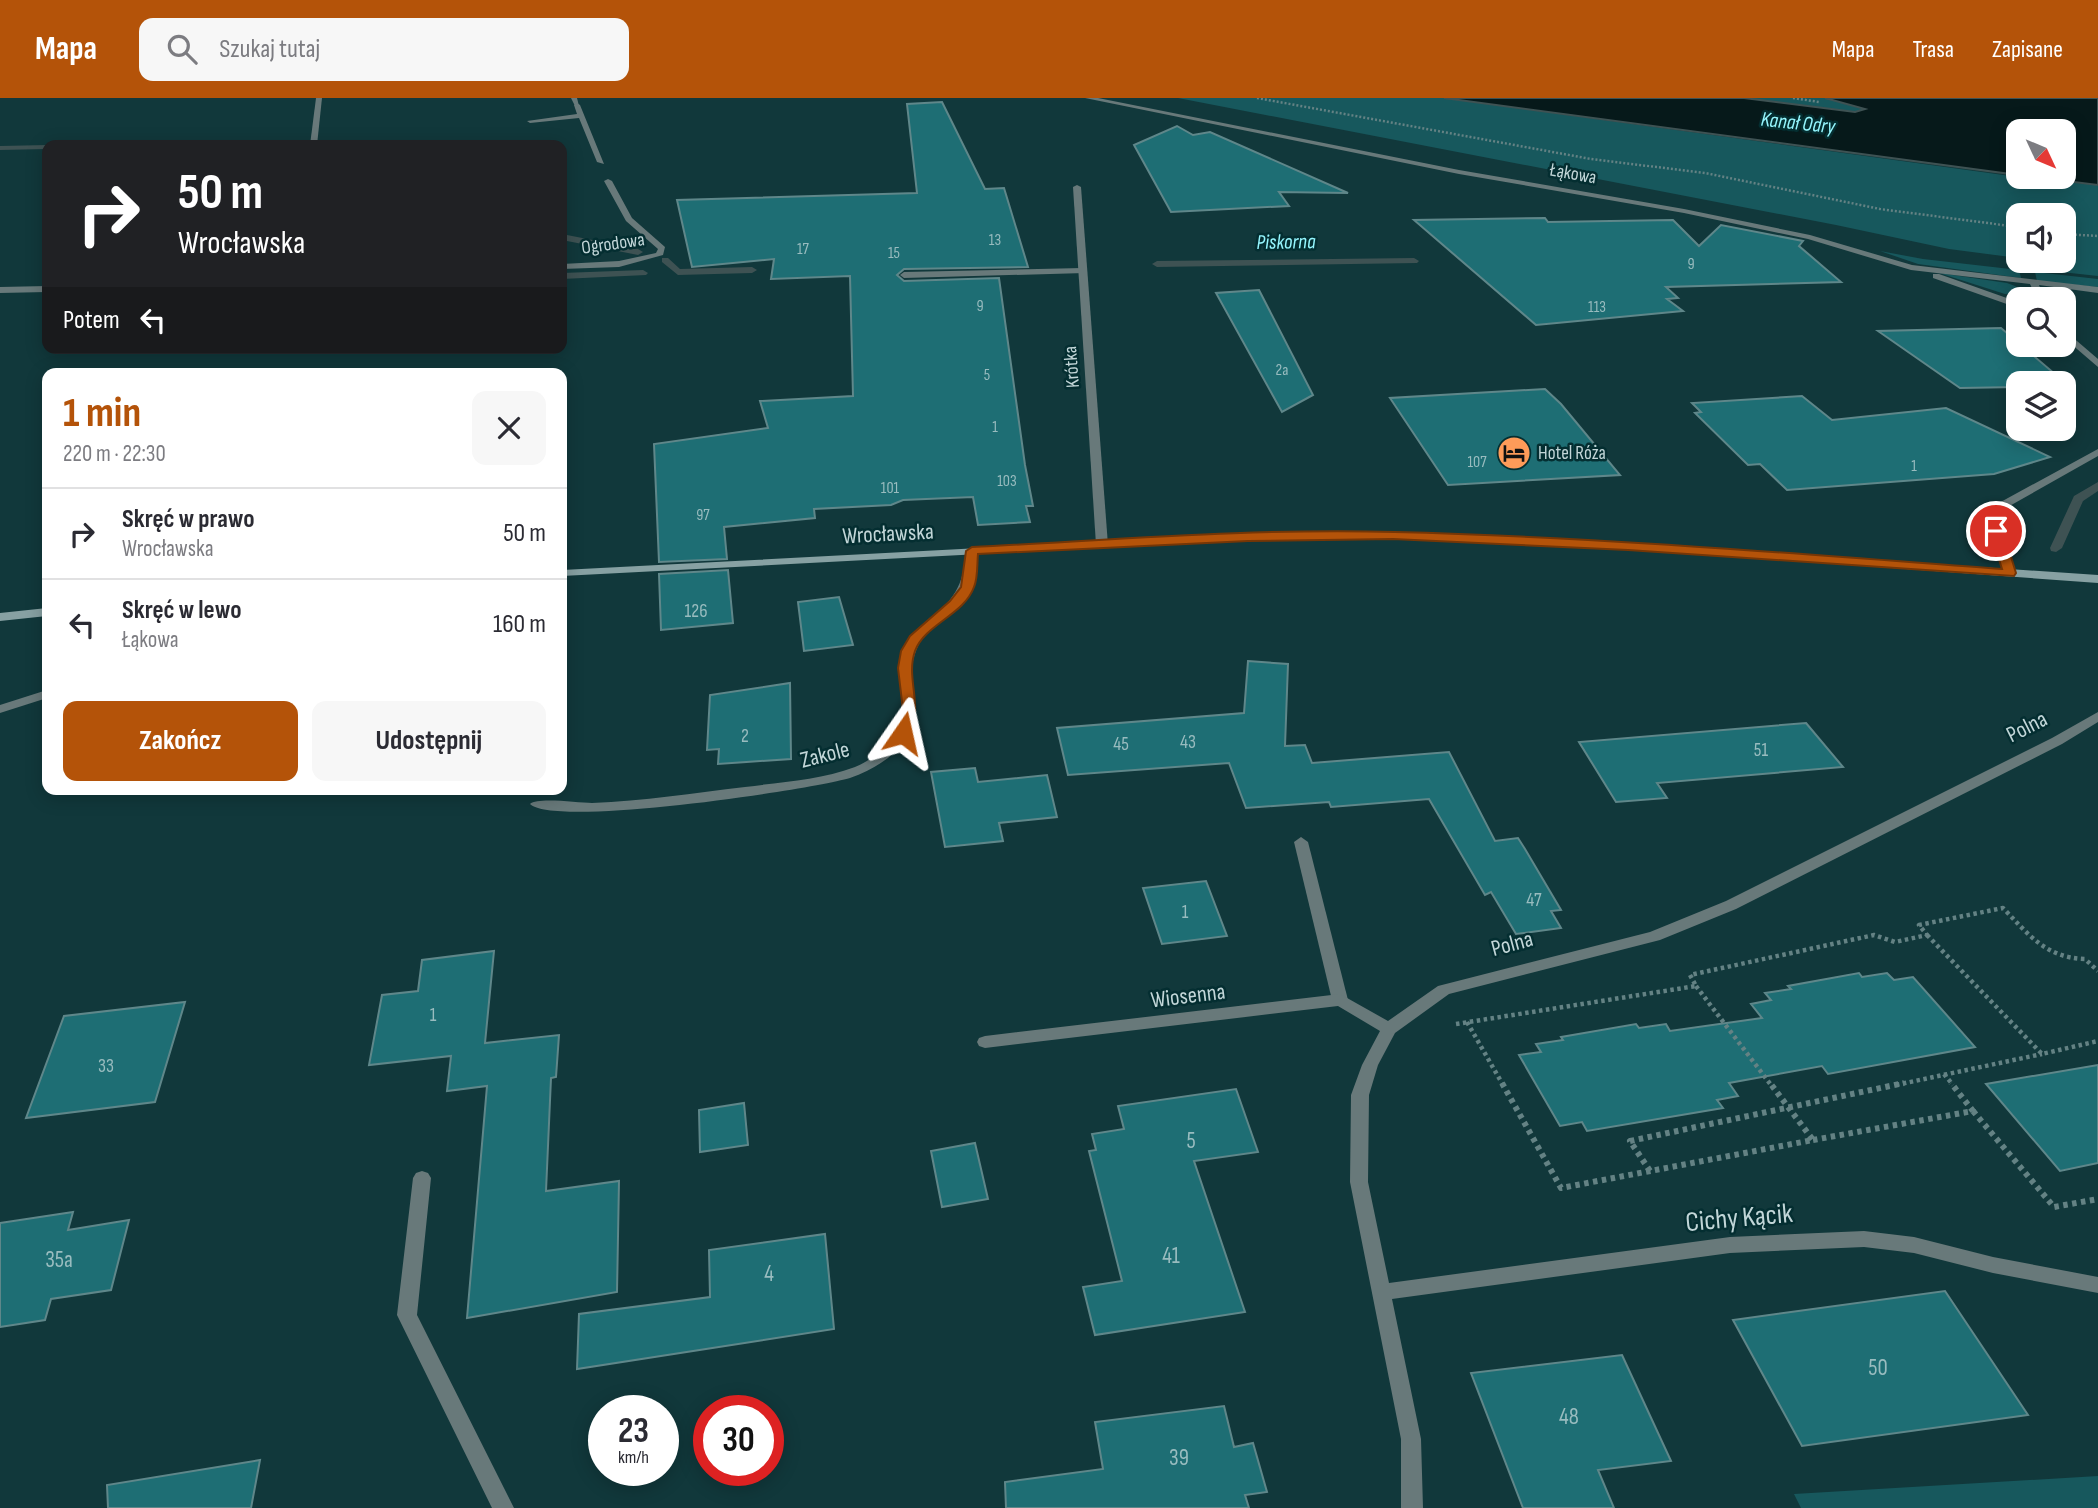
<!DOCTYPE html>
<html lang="pl">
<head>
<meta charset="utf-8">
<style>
	:root { --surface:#fff; --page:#f7f7f7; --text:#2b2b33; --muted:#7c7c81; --line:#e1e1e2; --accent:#b45309 }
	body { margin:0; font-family:"Sofia Sans Condensed",sans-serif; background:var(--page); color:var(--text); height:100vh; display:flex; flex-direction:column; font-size:26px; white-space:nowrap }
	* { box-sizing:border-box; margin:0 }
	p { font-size:23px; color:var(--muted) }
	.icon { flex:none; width:38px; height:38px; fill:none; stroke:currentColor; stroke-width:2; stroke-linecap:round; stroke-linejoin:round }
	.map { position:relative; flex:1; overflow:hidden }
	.side { position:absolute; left:42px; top:270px; width:525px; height:427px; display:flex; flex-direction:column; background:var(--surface); border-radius:14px; box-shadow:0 4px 18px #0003 }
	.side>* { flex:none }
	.guide { position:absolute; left:42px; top:42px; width:525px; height:214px; border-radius:14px; box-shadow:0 4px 18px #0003; background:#202124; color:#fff; overflow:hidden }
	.needle { width:46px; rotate:134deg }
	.tools { position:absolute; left:2006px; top:21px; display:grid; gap:14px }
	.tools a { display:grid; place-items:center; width:70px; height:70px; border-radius:14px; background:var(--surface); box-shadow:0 4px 18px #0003; font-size:35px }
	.speed { position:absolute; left:588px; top:1297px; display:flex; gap:14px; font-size:35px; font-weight:700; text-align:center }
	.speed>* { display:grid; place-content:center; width:91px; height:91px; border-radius:50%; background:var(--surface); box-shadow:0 4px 18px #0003; line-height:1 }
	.speed small { font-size:18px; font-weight:400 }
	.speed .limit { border:10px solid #d22; background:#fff; color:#111 }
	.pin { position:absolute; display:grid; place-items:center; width:60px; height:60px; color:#fff; margin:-30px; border:4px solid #fff; border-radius:50%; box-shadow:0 2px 7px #0007 }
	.me { position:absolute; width:77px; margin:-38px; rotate:11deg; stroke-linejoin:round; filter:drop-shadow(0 0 5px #0008) }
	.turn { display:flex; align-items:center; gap:24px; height:147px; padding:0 21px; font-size:32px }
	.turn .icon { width:91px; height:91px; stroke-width:2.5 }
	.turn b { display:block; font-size:49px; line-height:60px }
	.then { display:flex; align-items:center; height:66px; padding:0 21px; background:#0003; gap:14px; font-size:26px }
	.round { display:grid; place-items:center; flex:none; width:74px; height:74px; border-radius:14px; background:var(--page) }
	.headline { display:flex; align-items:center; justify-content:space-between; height:119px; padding:0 21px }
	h1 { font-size:42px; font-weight:700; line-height:52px; color:var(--accent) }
	.button { display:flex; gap:14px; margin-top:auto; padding:14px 21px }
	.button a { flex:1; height:80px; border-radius:14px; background:var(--accent); color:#fff; font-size:28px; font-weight:700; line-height:80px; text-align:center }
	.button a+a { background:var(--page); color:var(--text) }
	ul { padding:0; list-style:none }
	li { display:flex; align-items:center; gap:21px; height:91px; padding:0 21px; border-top:2px solid var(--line) }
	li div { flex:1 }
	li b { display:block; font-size:26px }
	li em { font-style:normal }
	header { display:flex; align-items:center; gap:42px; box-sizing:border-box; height:98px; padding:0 35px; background:var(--accent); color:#fff }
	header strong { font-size:33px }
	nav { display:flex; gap:38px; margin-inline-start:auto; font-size:24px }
	.search { width:490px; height:63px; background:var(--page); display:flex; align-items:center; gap:18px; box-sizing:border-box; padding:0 24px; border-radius:14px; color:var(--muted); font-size:26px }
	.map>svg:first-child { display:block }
	.green { fill:#17585d }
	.water { fill:#06191a; stroke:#3e5253; stroke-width:2 }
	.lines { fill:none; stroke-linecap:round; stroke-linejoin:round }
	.stream { fill:#3e5253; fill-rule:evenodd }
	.building { fill:#1e6e74; stroke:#5f878a; stroke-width:2 }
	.path-far2 { stroke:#648284; stroke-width:2.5; stroke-dasharray:2 2; stroke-linecap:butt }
	.path-far1 { stroke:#648284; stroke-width:4.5; stroke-dasharray:3.5 3.5; stroke-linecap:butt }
	.path { stroke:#648284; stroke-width:6; stroke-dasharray:4.5 4.5; stroke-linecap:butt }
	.service { fill:#68797a; fill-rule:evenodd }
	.minor { fill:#68797a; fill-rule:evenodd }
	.secondary { fill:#87a1a3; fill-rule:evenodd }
	.route { fill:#b45309; stroke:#753606; stroke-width:2 }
	.labels { text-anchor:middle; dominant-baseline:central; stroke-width:5; stroke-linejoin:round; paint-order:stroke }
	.far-number-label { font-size:16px; fill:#99bcbf }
	.far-street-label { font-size:19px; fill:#c2d6d8; stroke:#042e31 }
	.far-poi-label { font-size:19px; fill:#c2d6d8; stroke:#042e31; text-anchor:start }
	.number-label { font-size:19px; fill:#99bcbf }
	.far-water-label { font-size:21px; font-style:italic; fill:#95f6fe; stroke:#042e31 }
	.street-label { font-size:23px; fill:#c2d6d8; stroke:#042e31 }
	.near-number-label { font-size:23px; fill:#99bcbf }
	.near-street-label { font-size:28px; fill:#c2d6d8; stroke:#042e31 }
</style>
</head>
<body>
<header>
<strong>Mapa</strong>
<div class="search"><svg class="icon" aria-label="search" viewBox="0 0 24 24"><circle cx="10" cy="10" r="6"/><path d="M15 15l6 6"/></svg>Szukaj tutaj</div>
<nav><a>Mapa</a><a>Trasa</a><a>Zapisane</a></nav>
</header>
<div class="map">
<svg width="2098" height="1410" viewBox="0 0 2098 1410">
	<rect width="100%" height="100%" fill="#11383b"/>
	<!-- green -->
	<g class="green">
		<path d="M1178,0H1444L2018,79L2098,87V178L2034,171L2032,163H2063V117H2018V160L1949,151L1836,127Z"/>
		<path d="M1744,0H1825L1866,12L1855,14Z"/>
		<path d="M1880,153L1923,161L2019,172L2021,180L1918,166Z"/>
		<path d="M2035,174L2098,181V189L2037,183Z"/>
		<path d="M1939,175L2007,185L2015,188L2023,195L2005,196Z"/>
		<path d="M2098,1378V1410H1801L1794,1396Z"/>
	</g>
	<!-- water -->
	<path class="water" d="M1444,0H1744L1855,14L1865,11L1825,0H2098V87L2034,79H2063V33H2018V77Z"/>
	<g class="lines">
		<!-- stream -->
		<g class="stream">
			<path d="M47,47V51L0,52V48L47,47H50Z"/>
			<path d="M562,136L638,151L643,154L638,157L562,142Z"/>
			<path d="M662,160H668L680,171L752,169L757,172L752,175L678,177L662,164Z"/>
			<path d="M1414,160L1419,163L1417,165L1157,169L1152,166L1157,163Z"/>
			<path d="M643,172L648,175L646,177L562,181V175Z"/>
			<path d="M2098,384V393L2083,403L2062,450L2056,454L2051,453L2050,450L2074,398Z"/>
		</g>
	</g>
	<!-- building -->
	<g class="building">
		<path d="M942,4L985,91L1004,90L1028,169L904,171L897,177L904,183L999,180L1025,367L1033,408H1026L1030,424L978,427L973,399L903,402L891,407L814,411L815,420L724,429L727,461L659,464L654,346L768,330L760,303L853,298L850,178L771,181L774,161L692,169L677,102L917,95L907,6Z"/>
		<path d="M1177,28L1193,37L1210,34L1348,95L1279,94L1289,108L1171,114L1134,47Z"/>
		<path d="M1545,120L1548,124L1673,122L1699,148L1721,127L1803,143L1799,148L1841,184L1666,189L1678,200L1667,201L1683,213L1536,227L1414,122Z"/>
		<path d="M1259,192L1313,297L1282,314L1216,195Z"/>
		<path d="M2001,230L2069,288H2063V285H2018V289L1960,290L1878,233Z"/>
		<path d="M1545,291L1561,306L1620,377L1448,387L1390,300Z"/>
		<path d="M1802,298L1832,322L1946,310L2050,359L1994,376L1787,392L1760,366L1748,367L1695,315L1701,314L1692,305Z"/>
		<path d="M728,472L733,525L661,532L659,476Z"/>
		<path d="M839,499L853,547L804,553L798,504Z"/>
		<path d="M1248,563L1288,566L1285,648L1305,647L1312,665L1449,654L1495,743L1518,740L1525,751L1561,812L1551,813L1561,830L1516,836L1491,794L1485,797L1429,701L1331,709L1329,704L1246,710L1229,665L1068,677L1057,630L1244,615Z"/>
		<path d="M790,585L791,661L718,666L719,651L707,652L710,597Z"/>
		<path d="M1806,625L1843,669L1657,685L1667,700L1616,704L1579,644Z"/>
		<path d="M975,670L978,684L1047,677L1057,719L999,725L1003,743L945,749L931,674Z"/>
		<path d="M1206,783L1227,838L1162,846L1143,790Z"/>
		<path d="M494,853L485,945L559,937L556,979L551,980L546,1093L619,1083L617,1194L467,1220L487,988L447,993L451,958L369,967L382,897L418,893L422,862Z"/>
		<path d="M1859,875L1862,879L1887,875L1894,882L1913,879L1975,949L1828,976L1822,968L1729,985L1738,998L1717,1002L1723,1010L1587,1033L1582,1024L1560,1028L1519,957L1541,954L1536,946L1563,942L1561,939L1636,926L1639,930L1666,926L1670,933L1762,920L1751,906L1771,902L1765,895L1791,891L1788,888Z"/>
		<path d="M185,904L155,1004L26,1020L64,918Z"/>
		<path d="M2098,967V1065L2060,1073L1986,986Z"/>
		<path d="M1236,991L1258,1054L1194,1063L1245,1214L1095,1237L1083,1189L1122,1183L1089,1053L1096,1052L1092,1036L1124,1031L1118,1008Z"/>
		<path d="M744,1005L748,1047L700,1054L699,1012Z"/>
		<path d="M975,1045L988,1101L942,1109L931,1053Z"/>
		<path d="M73,1114L68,1132L129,1122L111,1192L51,1201L45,1222L0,1229V1125Z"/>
		<path d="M825,1136L834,1231L577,1271L579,1216L710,1199L709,1152Z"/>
		<path d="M1945,1193L2028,1317L1802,1348L1733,1222Z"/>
		<path d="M1622,1257L1671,1363L1598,1372L1614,1410H1523L1471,1275Z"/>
		<path d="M1224,1308L1234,1349L1253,1345L1267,1394L1245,1397L1249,1410H1006L1005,1384L1103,1371L1095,1324Z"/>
		<path d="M260,1362L251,1410H108L107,1387Z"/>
	</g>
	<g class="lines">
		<!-- path-far2 -->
		<g class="path-far2">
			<path d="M1257,0L1591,61L1705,75L1880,111L2018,129"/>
			<path d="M1793,0L1819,4"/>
			<path d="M2014,129L2018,139"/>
			<path d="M2063,136L2098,138"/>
		</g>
		<!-- path-far1 -->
		<g class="path-far1">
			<path d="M1927,837L2042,956L2098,943"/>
			<path d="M1696,888L1771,987"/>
			<path d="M1467,924L1503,987"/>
			<path d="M1456,926L1696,888L1690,877L1874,837L1895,844L1927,837L1919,827L2003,810C2028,836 2046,860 2085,861L2098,873"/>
			<path d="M1944,976L1953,987"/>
			<path d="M1896,987L2042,956"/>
		</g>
		<!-- path -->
		<g class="path">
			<path d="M1502,985L1561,1090L1813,1042L1770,985"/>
			<path d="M1973,1013L2054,1109L2098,1101"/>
			<path d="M1813,1042L1973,1013L1951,985"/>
			<path d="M1650,1073L1630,1043L1904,985"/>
		</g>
		<!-- service -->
		<g class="service">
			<path d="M316,0H322L317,47H310Z"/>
			<path d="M577,5L580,7L604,66L597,64L579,20L530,25L527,23L577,16L574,7Z"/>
			<path d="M1082,170L1085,171V175L904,180L900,177L904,174Z"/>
			<path d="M1301,739L1308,744L1348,902L1346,906H1334L1332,902L1294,744Z"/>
			<path d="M422,1073L428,1075L431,1080L417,1217L514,1410H492L397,1217L413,1080L416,1075Z"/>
		</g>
		<!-- minor -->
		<g class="minor">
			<path d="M571,0H577L579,8H575Z"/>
			<path d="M1085,0H1098L1459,72L1684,111L1810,137L1912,167L2098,189V195L2039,187L2045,201H2037L2030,186L1911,172L1808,141L1684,115L1459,76Z"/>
			<path d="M608,81L612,83L632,120L665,149L663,157L619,169L562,171V166L619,163L656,155L658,151L626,123L604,83Z"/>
			<path d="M1077,87L1081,89L1108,447L1102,450L1096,447L1073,89Z"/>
			<path d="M1933,176H1939L2018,204V210L1933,180Z"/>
			<path d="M47,188V194L0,195V189Z"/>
			<path d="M2063,231L2098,261V269L2063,239Z"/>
			<path d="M2098,351V358L2006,410L2002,433L2016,475L2010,478L2006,477L1990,433L1997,406Z"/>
			<path d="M972,450L978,453C975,488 966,502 940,525C932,532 922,538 918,548C898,591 937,619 888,660C876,669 864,675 850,680C809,692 555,730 530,706C538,699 578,705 592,705C643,703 694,695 745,689C782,684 820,682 855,669C870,663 887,650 895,635C911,608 892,575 905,547C910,537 918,531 927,524C954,501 963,490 966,453Z"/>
			<path d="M47,592V600L0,615V607Z"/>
			<path d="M2098,614V624L2062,646L1736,811L1660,842L1449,896L1395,935L1378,967L1369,997L1368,1084L1389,1185L1730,1139L1864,1133L1914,1139L1993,1159L2098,1179V1195L1993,1175L1914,1155L1864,1149L1730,1155L1392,1201L1421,1341L1423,1410H1401V1341L1350,1084L1351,997L1362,967L1380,933L1338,908L985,950L979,948L977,944L979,940L985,938L1340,896L1388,923L1438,888L1650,834L1726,803L2052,640Z"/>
		</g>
		<!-- secondary -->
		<g class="secondary">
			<path d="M1393,434L1628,445L2098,477V485L1628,451L1393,440L1248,442L562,478V472L1248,436Z"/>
			<path d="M47,510V518L0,523V515Z"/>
		</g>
	</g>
	<!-- route -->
	<path class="route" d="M1996,429L2003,433L2016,475L2014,478L1628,452L1393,441L1248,443L978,456C977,466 978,480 974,489C964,517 925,526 915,553C905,582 925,608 908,639L903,640L895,635L903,612L898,570L901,553L910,538L950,503L961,489L966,453L972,449C1113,442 1254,430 1395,434C1598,439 1800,456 2002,471L1990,433Z"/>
	<!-- icons -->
	<defs>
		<symbol id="hotel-disc" viewBox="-11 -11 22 22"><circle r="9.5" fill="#fe9b59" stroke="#042e31"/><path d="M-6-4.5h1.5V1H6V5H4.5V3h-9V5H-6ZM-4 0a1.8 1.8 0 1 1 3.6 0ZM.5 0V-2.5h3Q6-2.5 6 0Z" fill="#111"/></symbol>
	</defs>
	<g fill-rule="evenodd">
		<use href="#hotel-disc" x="1495" y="336" width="38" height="38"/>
	</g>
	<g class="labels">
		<!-- far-number labels -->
		<g class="far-number-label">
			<text x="995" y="142">13</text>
			<text x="803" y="151">17</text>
			<text x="894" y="155">15</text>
			<text x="1691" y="166">9</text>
			<text x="980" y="208">9</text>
			<text x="1597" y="209">113</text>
			<text x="1282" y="272">2a</text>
			<text x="987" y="277">5</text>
			<text x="995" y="329">1</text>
			<text x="1477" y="364">107</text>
			<text x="1914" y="368">1</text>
			<text x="1007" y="383">103</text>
			<text x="890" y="390">101</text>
			<text x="703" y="417">97</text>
		</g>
		<!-- far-street labels -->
		<g class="far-street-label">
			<text transform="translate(1573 76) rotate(10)">Łąkowa</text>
			<text transform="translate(613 146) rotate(-8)">Ogrodowa</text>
			<text transform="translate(1072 269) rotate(-94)">Krótka</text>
		</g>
		<!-- far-poi labels -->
		<g class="far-poi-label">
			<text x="1538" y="355">Hotel Róża</text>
		</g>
		<!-- number labels -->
		<g class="number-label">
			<text x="696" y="513">126</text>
			<text x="745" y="638">2</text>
			<text x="1188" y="644">43</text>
			<text x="1121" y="646">45</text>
			<text x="1761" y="652">51</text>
			<text x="1534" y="802">47</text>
			<text x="1185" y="814">1</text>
			<text x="433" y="917">1</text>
			<text x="106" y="968">33</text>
		</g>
		<!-- far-water labels -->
		<g class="far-water-label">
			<text transform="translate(1798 25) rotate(6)">Kanał Odry</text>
			<text transform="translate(1286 144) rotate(-1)">Piskorna</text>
		</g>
		<!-- street labels -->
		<g class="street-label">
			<text transform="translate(888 436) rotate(-3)">Wrocławska</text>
			<text transform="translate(2027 629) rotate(-27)">Polna</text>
			<text transform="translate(825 657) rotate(-14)">Zakole</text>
			<text transform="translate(1512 846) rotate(-15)">Polna</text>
			<text transform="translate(1188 898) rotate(-7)">Wiosenna</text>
		</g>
		<!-- near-number labels -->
		<g class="near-number-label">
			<text x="1191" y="1043">5</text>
			<text x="1171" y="1158">41</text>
			<text x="59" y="1162">35a</text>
			<text x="769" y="1176">4</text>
			<text x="1878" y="1270">50</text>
			<text x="1569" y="1319">48</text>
			<text x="1179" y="1360">39</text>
		</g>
		<!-- near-street labels -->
		<g class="near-street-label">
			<text transform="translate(1739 1120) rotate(-5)">Cichy Kącik</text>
		</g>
	</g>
</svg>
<div class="tools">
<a><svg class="needle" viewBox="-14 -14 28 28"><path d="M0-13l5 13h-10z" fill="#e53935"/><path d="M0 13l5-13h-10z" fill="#7c7c81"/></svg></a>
<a><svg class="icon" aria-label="sound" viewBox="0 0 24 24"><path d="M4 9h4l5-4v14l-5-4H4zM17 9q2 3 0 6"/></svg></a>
<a><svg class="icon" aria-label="search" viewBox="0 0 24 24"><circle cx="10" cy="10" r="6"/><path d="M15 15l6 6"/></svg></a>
<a><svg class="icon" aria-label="layers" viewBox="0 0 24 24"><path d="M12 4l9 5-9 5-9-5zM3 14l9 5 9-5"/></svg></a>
</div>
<div class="speed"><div>23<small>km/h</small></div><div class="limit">30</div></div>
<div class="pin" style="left:1996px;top:433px;background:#d93025"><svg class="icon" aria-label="arrive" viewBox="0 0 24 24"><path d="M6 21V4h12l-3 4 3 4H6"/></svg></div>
<svg class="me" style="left:903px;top:635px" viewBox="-20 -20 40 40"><path d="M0-17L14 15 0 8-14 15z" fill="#b45309" stroke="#fff" stroke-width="4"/></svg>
<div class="guide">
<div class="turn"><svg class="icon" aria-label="right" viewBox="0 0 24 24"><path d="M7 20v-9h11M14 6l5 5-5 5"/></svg><div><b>50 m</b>Wrocławska</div></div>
<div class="then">Potem<svg class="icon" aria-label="left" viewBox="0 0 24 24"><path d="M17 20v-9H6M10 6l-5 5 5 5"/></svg></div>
</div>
<section class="side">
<div class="headline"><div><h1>1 min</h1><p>220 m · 22:30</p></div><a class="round"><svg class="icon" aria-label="close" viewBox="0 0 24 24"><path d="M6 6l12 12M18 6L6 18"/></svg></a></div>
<ul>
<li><svg class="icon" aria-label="right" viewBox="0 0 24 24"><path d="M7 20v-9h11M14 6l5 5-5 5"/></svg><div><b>Skręć w prawo</b><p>Wrocławska</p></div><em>50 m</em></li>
<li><svg class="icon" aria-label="left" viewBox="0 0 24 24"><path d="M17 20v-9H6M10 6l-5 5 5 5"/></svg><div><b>Skręć w lewo</b><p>Łąkowa</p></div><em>160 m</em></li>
</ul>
<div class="button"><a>Zakończ</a><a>Udostępnij</a></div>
</section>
</div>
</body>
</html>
